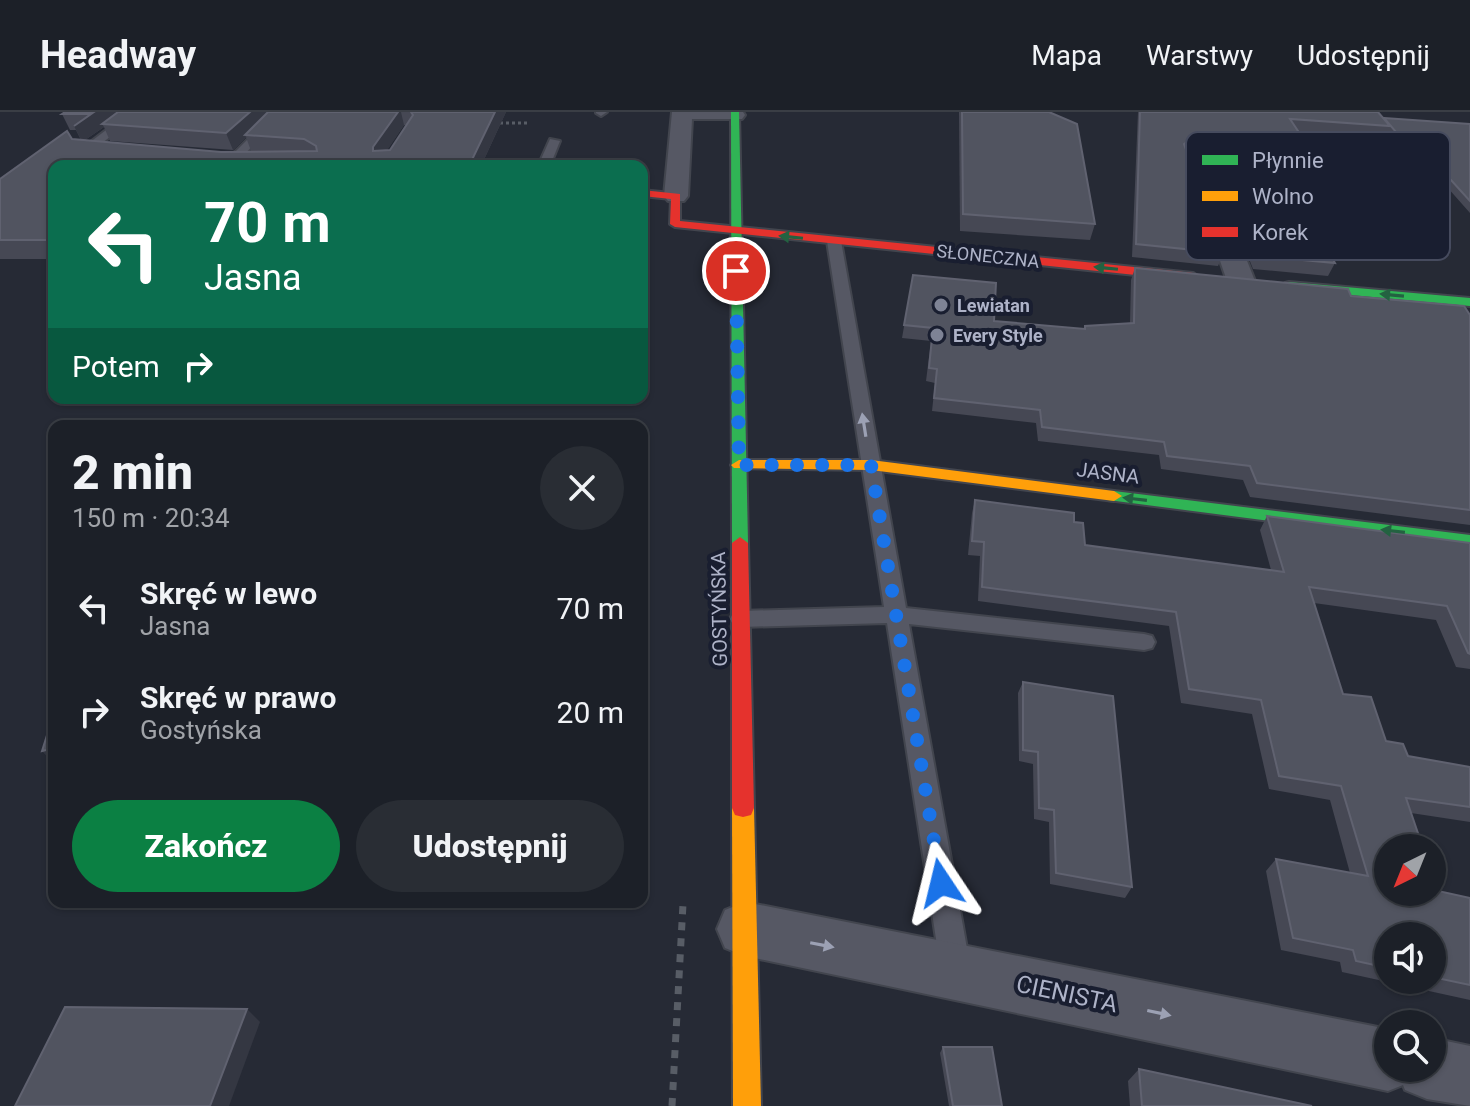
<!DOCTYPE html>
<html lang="pl">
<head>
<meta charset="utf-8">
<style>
	:root { --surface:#1c2028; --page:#292d34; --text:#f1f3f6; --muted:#a0a3a8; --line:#3a3e45; --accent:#0b8043 }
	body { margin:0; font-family:Roboto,sans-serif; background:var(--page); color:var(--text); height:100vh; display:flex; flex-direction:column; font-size:30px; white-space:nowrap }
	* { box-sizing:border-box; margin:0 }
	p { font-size:26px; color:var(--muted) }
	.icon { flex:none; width:44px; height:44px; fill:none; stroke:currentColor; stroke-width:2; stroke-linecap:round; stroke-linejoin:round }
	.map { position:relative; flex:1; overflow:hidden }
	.side { position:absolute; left:48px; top:308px; width:600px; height:488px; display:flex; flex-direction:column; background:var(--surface); border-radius:16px; box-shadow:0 2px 6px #0004,0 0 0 2px var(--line) }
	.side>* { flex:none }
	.top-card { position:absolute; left:48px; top:48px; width:600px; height:244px; border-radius:16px; box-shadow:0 2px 6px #0004,0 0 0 2px var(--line); background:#0b6e4f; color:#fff; overflow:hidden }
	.needle { width:52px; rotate:223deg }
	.buttons { position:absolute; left:1374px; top:722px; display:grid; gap:16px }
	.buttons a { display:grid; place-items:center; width:72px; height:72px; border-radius:50%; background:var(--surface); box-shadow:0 2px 6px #0004,0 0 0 2px var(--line); font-size:40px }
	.pin { position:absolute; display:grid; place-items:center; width:68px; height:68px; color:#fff; margin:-34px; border:4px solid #fff; border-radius:50%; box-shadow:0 2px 8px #0007 }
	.me { position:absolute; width:88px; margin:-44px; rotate:350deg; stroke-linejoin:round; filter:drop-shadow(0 0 6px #0008) }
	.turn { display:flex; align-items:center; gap:28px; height:168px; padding:0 24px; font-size:36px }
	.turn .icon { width:104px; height:104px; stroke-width:2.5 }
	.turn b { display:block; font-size:56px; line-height:68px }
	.then { display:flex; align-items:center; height:76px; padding:0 24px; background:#0003; gap:16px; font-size:30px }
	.round { display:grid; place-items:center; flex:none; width:84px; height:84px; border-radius:42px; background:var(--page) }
	.summary { display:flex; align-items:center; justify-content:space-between; height:136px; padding:0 24px }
	h1 { font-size:48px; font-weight:800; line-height:60px }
	.cta { display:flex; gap:16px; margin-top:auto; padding:16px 24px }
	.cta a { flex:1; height:92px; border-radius:48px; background:var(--accent); color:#fff; font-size:32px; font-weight:800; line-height:92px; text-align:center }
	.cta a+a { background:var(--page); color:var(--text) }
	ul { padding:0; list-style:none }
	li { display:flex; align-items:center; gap:24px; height:104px; padding:0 24px }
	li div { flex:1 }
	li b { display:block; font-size:30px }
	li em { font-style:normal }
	header { display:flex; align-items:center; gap:48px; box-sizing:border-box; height:112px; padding:0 40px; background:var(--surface); border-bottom:2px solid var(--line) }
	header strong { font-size:38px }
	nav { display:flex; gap:44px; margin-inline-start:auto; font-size:28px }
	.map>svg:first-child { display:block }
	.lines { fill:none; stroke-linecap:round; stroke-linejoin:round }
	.lane-casing { stroke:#42454e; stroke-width:4 }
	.street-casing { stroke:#42454e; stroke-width:4 }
	.fast-casing { stroke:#42454e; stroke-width:4 }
	.slow-casing { stroke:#42454e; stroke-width:4 }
	.jam-casing { stroke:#42454e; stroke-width:4 }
	.path-far1 { stroke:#585d66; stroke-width:3; stroke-dasharray:3 3; stroke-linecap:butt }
	.path { stroke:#585d66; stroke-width:7; stroke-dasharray:8 8; stroke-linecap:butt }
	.lane { fill:#565864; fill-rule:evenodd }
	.street { fill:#565864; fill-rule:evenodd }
	.fast { fill:#30b455; fill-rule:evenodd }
	.slow { fill:#ff9f0a; fill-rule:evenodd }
	.jam { fill:#e5322d; fill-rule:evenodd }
	.wall { fill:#464854; fill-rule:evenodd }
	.shaded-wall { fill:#343742 }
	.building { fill:#515460; stroke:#606270; stroke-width:2 }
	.oneway { fill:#236241 }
	.oneway2 { fill:#9ca1b4 }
	.route { stroke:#1a73e8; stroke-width:14; stroke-dasharray:0 25.2 }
	.poi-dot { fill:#7e8395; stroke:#191e30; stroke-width:3 }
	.labels { text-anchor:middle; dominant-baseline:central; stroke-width:8; stroke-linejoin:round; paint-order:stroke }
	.far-street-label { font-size:18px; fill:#aeb3c8; stroke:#191e30 }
	.far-poi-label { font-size:18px; font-weight:bold; fill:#aeb3c8; stroke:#191e30; text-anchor:start }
	.street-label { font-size:20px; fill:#aeb3c8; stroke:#191e30 }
	.near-street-label { font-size:24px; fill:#aeb3c8; stroke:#191e30 }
	.key { fill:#191e30; stroke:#464b5e; stroke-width:2 }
	.key-label { font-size:22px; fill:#aeb3c8 }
</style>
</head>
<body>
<header>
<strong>Headway</strong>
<nav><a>Mapa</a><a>Warstwy</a><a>Udostępnij</a></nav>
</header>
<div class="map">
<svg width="1470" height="994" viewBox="0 0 1470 994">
	<rect width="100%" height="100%" fill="#262a35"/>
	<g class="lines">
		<defs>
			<g id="lane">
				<path d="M130,0H142L93,38H85V34Z"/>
				<path d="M607,0L601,4L596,1V0Z"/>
				<path d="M266,9L275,11L237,50H229V46Z"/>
				<path d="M550,27L560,29L550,54H538Z"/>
				<path d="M834,125L841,129L906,496L1144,522L1152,524L1155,530L1152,536L1144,538L909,512L971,859L967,870L956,874L945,870L941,859L887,511L741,515L733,513L730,507L733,501L741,499L884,495L827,129Z"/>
			</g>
			<g id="street">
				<path d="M743,0L745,3L742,7H692L688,84L684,89H668L664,84L672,0Z"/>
				<path d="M1194,35L1205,42L1255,169L1251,175L1241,177L1231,175L1227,169L1183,42Z"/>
				<path d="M745,790L1388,917V956H1432V926L1470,934V994L1427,987L1405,978L1403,973L1388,979L745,844L725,836L717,817L725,798Z"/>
			</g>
			<g id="fast">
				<path d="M731,0H739L748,431L740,437L732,431Z"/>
				<path d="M1289,170L1470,186V194L1285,177V171Z"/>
				<path d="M1114,379L1470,423V435L1108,388L1106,384Z"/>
			</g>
			<g id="slow">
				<path d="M739,348H871L1114,379L1122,384L1114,389L871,358L734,356L731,353Z"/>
				<path d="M743,687L751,689L754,696L761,994H733L732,696L735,689Z"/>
			</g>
			<g id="jam">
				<path d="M642,78L680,82V109L1193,161L1199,165L1193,169L675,115L670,112L671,87L642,84Z"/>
				<path d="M740,425L748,431L754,696L751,703L743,705L735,703L732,696V431Z"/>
			</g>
		</defs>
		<!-- lane casing -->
		<use href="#lane" class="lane-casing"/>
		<!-- street casing -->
		<use href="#street" class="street-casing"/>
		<!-- fast casing -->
		<use href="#fast" class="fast-casing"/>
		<!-- slow casing -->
		<use href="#slow" class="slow-casing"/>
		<!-- jam casing -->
		<use href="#jam" class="jam-casing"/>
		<!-- path-far1 -->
		<path class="path-far1" d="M494,11H528"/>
		<!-- path -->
		<path class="path" d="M672,994L683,792"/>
		<!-- lane -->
		<use href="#lane" class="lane"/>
		<!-- street -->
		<use href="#street" class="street"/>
		<!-- fast -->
		<use href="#fast" class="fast"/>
		<!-- slow -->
		<use href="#slow" class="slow"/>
		<!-- jam -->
		<use href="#jam" class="jam"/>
	</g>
	<!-- wall -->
	<g class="wall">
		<path d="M65,0H506L481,54H54V147H0V67L81,28L76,18H70L62,2ZM404,13L406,14L390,38H387ZM104,15L110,29L233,38L246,25L251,39L221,40L85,28Z"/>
		<path d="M959,0H1049L1095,112L1090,128L960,119Z"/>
		<path d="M1138,0H1378L1384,7L1470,12V101L1447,75L1432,74L1387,20L1384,25L1299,19L1300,22L1296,33L1271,31L1335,151L1328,164L1253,157L1208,41L1196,32L1187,39L1224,141L1218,154L1132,145Z"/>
		<path d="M1135,156L1351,184L1470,203V413L1250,385L1243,368L1161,357L1159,343L1038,329L1036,311L932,299L935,271L926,269L931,229L902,226L913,163L994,209L1084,217L1085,214L1130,211L1131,168Z"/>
		<path d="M975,388L1074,410L1085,433L1271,458L1260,418L1267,404L1470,431V557L1456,555L1436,508L1314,491L1343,582L1386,629L1408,644L1470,655V710L1411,701L1438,779L1470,786V888L1342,860L1340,850L1281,838L1266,759L1276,747L1350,761L1330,688L1269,677L1252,602L1181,591L1169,514L978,489L980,444L968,443L972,401ZM1388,824H1432V868H1388Z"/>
		<path d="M1023,570L1132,775L1125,786L1050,772L1049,710L1034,707L1033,652L1019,649L1018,581Z"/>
		<path d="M943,935L1002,994H949L940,941Z"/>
		<path d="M1139,957L1311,994H1130L1128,969Z"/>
	</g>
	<!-- shaded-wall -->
	<g class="shaded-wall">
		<path d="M94,0H125L102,12L104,15L82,30L74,14Z"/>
		<path d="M250,0H270L245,23L246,25L233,38L226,21Z"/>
		<path d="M398,0H401L404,13L378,52L373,35Z"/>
		<path d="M495,0H506L481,54H469Z"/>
		<path d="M1199,21L1196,32L1180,43L1184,32Z"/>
		<path d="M54,636V652L42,639Z"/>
		<path d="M247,897L260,910L229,994H210Z"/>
	</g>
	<!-- building -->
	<g class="building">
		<path d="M65,0H94L74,14L91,2H62Z"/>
		<path d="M118,0H250L226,21L102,12Z"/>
		<path d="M268,0H398L373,35V39L390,38L413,3L411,0H495L469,54H54V128H0V67L67,19L72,27L221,40L317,39L316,34L304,27L245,23Z"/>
		<path d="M962,0H1049L1077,12L1095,112L963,102Z"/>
		<path d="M1140,0H1378L1390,14L1290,7L1300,22L1264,20L1335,151L1259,144L1212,30L1199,21L1184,32L1224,141L1136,132Z"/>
		<path d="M1384,6L1470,12V89L1451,68L1436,67Z"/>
		<path d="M1135,156L1348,177L1351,184L1464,194L1470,203V398L1257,371L1250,354L1167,344L1164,330L1042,315L1040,298L934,286L937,257L929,256L933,216L904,213L913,163L996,171L994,209L1085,217V214L1134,211Z"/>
		<path d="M975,388L1074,401V410L1083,411L1085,433L1284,460L1267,404L1470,431V542L1468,541L1447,494L1309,475L1343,582L1371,585L1386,629L1403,632L1408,644L1470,655V695L1406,686L1423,736H1388V780H1432V762L1438,779L1470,786V873L1432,865V824H1388V856L1356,849L1353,838L1293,826L1276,747L1368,764L1341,674L1279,664L1261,588L1189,577L1176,500L982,475L984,430L972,429Z"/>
		<path d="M1023,570L1113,584L1132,775L1056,761L1054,698L1039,696L1038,640L1023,638Z"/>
		<path d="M54,601V636L42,639Z"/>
		<path d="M65,895L247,897L210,994H15Z"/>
		<path d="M943,935H992L1002,994H953Z"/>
		<path d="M1139,957L1312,994H1142Z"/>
	</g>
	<!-- one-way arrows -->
	<defs><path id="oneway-solid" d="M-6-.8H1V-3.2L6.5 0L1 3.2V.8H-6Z" transform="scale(2)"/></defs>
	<g class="oneway">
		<use href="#oneway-solid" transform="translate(791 125) rotate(-174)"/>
		<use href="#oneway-solid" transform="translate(1106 156) rotate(-174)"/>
		<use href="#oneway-solid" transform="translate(1392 183) rotate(-175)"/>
		<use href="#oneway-solid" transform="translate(1135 387) rotate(-173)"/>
		<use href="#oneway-solid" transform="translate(1393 419) rotate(-173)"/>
	</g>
	<g class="oneway2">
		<use href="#oneway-solid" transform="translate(864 313) rotate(-99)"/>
		<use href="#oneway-solid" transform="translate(822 833) rotate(11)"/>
		<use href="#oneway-solid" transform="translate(1159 901) rotate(12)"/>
	</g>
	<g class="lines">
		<!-- route -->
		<path class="route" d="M736,159L739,353H871L941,771"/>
	</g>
	<!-- markers -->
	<g class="poi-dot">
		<circle cx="941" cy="193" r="8"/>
		<circle cx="937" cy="223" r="8"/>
	</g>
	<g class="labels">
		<!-- far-street labels -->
		<g class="far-street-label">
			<text transform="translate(988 144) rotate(6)">SŁONECZNA</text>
		</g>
		<!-- far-poi labels -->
		<g class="far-poi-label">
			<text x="957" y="193">Lewiatan</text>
			<text x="953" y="223">Every Style</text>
		</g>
		<!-- street labels -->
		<g class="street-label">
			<text transform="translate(1108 361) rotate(7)">JASNA</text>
			<text transform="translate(719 497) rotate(-91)">GOSTYŃSKA</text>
		</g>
		<!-- near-street labels -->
		<g class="near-street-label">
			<text transform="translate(1067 882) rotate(12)">CIENISTA</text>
		</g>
	</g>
	<!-- legend -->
	<rect x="1186" y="20" width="264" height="128" rx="12" class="key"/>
	<rect x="1202" y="43" width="36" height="10" fill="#30b455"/>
	<rect x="1202" y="79" width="36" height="10" fill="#ff9f0a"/>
	<rect x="1202" y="115" width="36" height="10" fill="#e5322d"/>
	<g class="key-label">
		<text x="1252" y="56">Płynnie</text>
		<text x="1252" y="92">Wolno</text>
		<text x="1252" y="128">Korek</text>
	</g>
</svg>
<div class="buttons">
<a><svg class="needle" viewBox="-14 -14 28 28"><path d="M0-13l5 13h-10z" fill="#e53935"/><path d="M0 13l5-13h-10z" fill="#a0a3a8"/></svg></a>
<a><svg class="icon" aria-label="sound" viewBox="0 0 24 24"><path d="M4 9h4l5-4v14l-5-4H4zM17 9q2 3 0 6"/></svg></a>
<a><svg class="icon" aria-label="search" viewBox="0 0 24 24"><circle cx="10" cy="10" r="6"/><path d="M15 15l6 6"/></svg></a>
</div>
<div class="pin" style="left:736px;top:159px;background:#d93025"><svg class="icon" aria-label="arrive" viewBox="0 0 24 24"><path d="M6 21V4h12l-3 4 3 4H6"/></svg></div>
<svg class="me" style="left:941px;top:771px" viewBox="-20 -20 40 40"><path d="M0-17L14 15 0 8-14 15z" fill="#1a73e8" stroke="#fff" stroke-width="4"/></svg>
<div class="top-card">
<div class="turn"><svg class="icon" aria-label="left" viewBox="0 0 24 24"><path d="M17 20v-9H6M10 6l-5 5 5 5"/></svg><div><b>70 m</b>Jasna</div></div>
<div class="then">Potem<svg class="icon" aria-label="right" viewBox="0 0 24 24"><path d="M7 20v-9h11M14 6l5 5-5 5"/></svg></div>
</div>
<section class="side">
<div class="summary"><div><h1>2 min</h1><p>150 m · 20:34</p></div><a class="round"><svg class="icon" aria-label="close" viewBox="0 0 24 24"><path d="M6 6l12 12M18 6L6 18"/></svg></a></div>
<ul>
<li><svg class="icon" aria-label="left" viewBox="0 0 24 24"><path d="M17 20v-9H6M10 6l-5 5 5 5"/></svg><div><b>Skręć w lewo</b><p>Jasna</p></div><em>70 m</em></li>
<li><svg class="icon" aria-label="right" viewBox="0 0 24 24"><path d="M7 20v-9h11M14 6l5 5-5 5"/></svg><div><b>Skręć w prawo</b><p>Gostyńska</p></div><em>20 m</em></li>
</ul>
<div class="cta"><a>Zakończ</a><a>Udostępnij</a></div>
</section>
</div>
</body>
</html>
